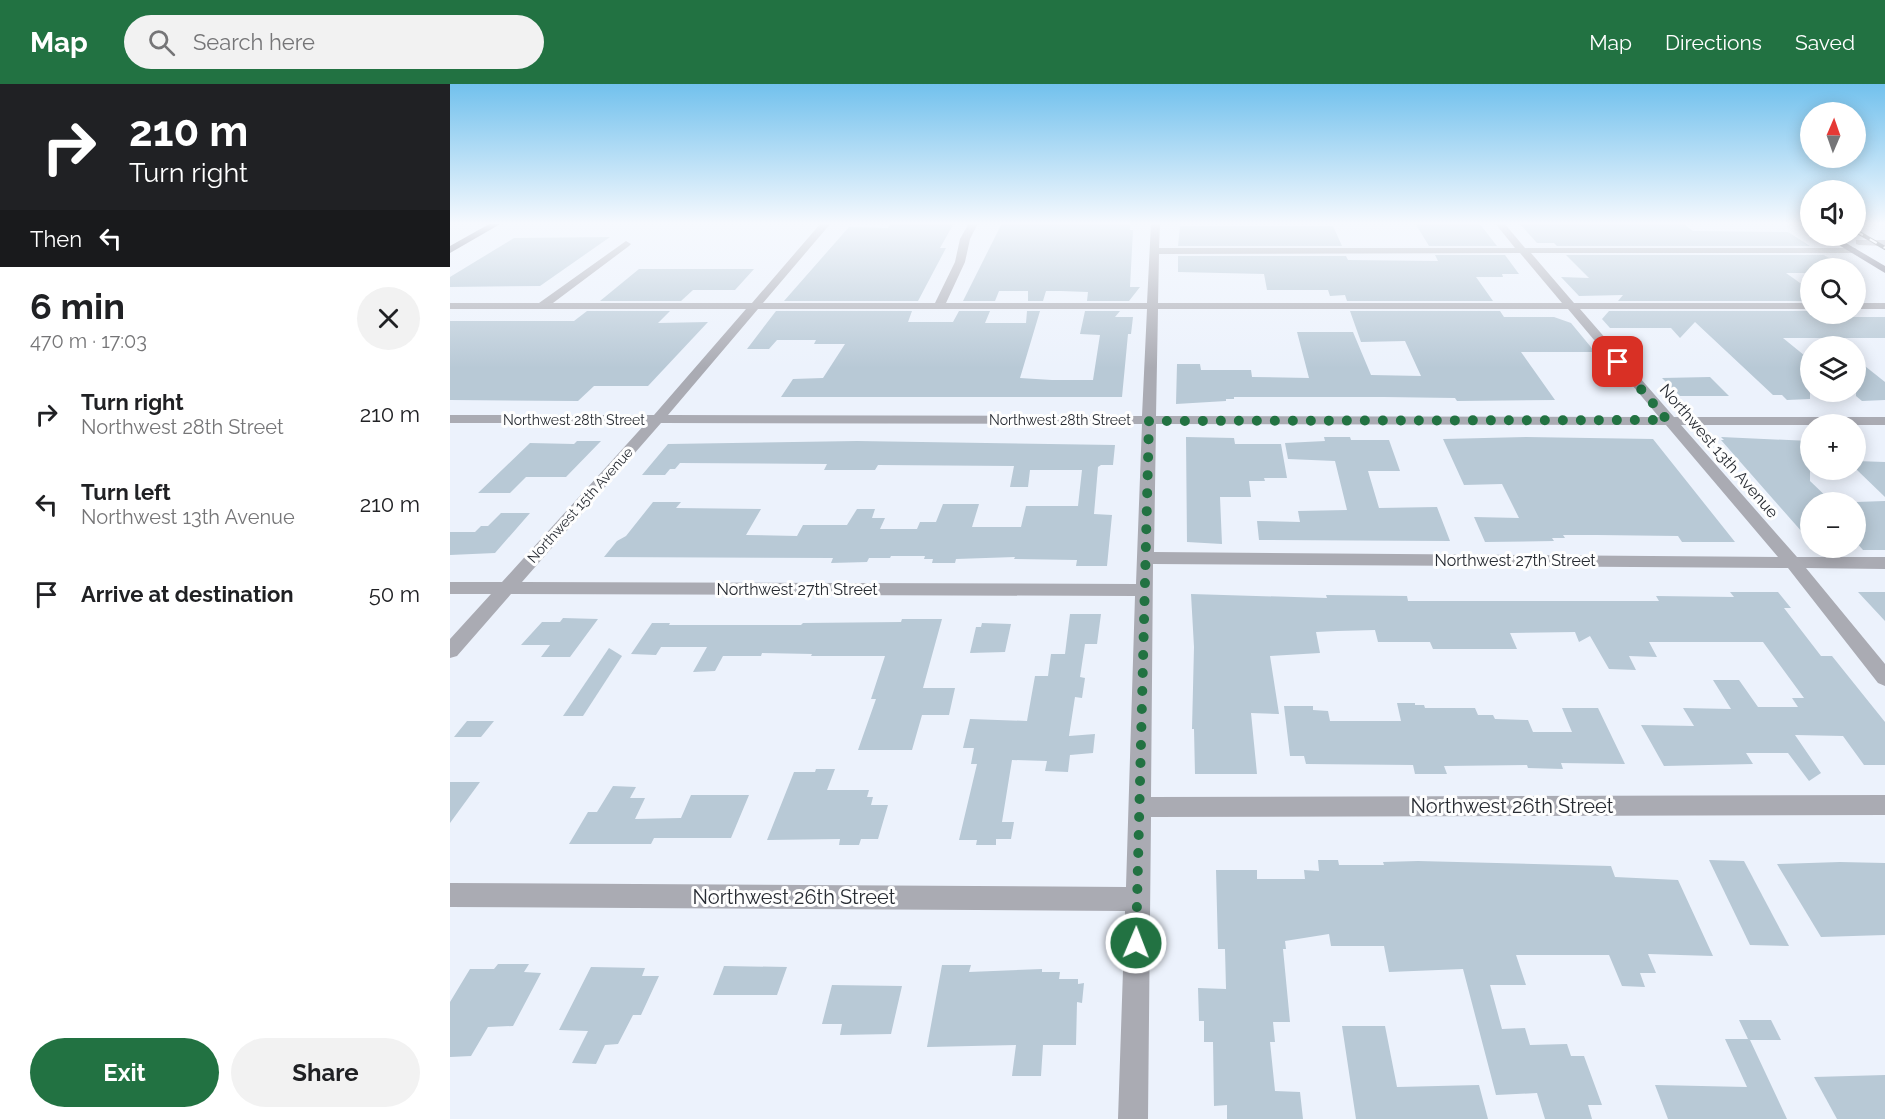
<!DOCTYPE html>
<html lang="en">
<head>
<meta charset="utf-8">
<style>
	:root { --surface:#fff; --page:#f2f2f2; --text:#202124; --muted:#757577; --accent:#227242 }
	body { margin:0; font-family:Raleway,sans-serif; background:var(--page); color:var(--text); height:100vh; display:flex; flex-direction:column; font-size:22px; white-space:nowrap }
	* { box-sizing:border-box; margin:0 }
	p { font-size:20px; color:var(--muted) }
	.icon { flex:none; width:33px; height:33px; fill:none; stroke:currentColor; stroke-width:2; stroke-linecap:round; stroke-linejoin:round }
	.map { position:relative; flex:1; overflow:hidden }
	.drawer { display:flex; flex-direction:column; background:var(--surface); width:450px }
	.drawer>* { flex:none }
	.hud { background:#202124; color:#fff; overflow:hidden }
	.needle { width:39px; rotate:2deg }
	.controls { position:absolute; left:1350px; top:18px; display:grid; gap:12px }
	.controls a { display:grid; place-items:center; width:66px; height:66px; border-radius:50%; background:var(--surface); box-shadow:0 3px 15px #0003; font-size:30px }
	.pin { position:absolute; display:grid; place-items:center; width:51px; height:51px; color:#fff; margin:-26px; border-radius:12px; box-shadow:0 3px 9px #0006 }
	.me { position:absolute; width:66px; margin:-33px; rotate:1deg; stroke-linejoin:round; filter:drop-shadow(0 0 4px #0008) }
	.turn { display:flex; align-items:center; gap:21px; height:126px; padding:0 30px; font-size:27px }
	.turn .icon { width:78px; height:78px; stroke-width:2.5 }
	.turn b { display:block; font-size:42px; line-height:51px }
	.then { display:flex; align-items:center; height:57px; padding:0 30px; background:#0003; gap:12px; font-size:22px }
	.round { display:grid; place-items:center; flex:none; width:63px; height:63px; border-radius:32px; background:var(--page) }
	.overview { display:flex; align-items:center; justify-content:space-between; height:102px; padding:0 30px }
	h1 { font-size:36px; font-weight:700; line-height:45px }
	.cta { display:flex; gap:12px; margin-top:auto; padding:12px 30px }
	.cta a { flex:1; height:69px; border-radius:36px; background:var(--accent); color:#fff; font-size:24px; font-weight:700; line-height:69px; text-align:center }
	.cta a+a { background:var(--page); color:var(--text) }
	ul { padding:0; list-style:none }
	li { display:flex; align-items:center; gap:18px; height:90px; padding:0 30px }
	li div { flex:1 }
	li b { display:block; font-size:22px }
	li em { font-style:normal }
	header { display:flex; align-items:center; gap:36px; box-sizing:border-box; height:84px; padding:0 30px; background:var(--accent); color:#fff }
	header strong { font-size:28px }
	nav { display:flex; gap:33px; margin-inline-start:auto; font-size:21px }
	.search { width:420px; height:54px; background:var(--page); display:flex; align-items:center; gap:15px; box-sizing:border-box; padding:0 21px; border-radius:33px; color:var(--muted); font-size:22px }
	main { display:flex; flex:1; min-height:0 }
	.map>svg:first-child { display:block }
	.building { fill:#b8c9d6 }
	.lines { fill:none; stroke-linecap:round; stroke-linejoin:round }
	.minor { fill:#aaabb3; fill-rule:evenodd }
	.major { fill:#70707f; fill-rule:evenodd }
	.rail-casing { stroke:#484d54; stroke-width:4 }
	.rail { stroke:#fefefe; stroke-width:2; stroke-dasharray:8; stroke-linecap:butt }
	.route { stroke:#227242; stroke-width:10; stroke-dasharray:0 18 }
	.labels { text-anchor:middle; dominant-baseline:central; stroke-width:6; stroke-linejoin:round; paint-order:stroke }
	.far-street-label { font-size:14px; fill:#282c33; stroke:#fefefe }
	.street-label { font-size:16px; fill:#282c33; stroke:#fefefe }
	.near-street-label { font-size:20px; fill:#282c33; stroke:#fefefe }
</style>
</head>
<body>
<header>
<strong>Map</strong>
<div class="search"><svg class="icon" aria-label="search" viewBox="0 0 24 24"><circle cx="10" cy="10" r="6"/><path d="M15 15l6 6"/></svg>Search here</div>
<nav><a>Map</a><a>Directions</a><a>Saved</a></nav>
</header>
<main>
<section class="drawer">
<div class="hud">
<div class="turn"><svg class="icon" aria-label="right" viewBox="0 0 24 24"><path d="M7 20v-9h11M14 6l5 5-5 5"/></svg><div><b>210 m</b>Turn right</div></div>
<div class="then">Then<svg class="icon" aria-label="left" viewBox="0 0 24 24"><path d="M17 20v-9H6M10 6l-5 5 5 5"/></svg></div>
</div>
<div class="overview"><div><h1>6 min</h1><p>470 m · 17:03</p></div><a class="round"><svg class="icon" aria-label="close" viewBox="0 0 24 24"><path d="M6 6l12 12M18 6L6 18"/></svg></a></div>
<ul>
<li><svg class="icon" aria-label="right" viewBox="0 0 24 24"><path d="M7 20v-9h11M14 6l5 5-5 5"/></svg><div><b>Turn right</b><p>Northwest 28th Street</p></div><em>210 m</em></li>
<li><svg class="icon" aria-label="left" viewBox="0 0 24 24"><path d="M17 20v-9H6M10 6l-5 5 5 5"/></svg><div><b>Turn left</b><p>Northwest 13th Avenue</p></div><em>210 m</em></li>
<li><svg class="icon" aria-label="arrive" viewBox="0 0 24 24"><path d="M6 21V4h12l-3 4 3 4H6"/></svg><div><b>Arrive at destination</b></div><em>50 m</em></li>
</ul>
<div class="cta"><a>Exit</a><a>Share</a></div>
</section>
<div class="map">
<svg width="1435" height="1035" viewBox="0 0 1435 1035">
	<rect width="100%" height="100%" fill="#ecf2fc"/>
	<!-- building -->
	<g class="building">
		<path d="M441,139H504L490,164H496L468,217H334L399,143L438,144Z"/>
		<path d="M552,139H680V146H683L680,203H690L679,217H637L638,208L611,207H596L593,217H578V207H549L545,217H513Z"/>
		<path d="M965,139H1029L1047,162H979Z"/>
		<path d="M1069,139H1232L1243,147L1338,148L1360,162H1107L1104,159H1087Z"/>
		<path d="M730,142H883L892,162H728Z"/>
		<path d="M160,153L90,202L0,203V193L64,154Z"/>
		<path d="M985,171H1055L1069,190H1052L1053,193H1026L1043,217H897L895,211L880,212L878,206H817L814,190L728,188V172H896L898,176L988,177Z"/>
		<path d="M1116,171H1374L1395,184H1360V189H1336L1360,206V217H1168L1173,211L1129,212L1111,193L1139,194Z"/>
		<path d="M189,185H304L285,206H243L231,217H150Z"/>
		<path d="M137,227H220L208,239L258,238L198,302H144L128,317L0,316V237H124Z"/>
		<path d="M326,227H462L458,238H503L509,227H540L535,239H576L577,227H590L570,294L602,296H643L650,251L630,250L635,227H670L665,233H683L681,250H678L672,313H331L343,295L373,294L395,260H364L366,256H327L319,265H297Z"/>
		<path d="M900,227H1050L1054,233H1104L1121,239L1145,268H1071L1105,316L1007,317L1005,314L934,313H784V315H776V317L726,320L727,280H750L751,286H801L802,293L859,294L847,248H903L921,291L971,292L955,257L911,258Z"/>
		<path d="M1159,227H1360V230H1367L1372,233H1435V254H1333L1360,276V315L1337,316L1332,311H1323L1245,238L1230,254L1221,244H1160L1152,235Z"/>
		<path d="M1406,275L1435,298V316L1412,317L1406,312Z"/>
		<path d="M1260,293L1279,312H1230L1212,294Z"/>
		<path d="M736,353L784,354L785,360H831L837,394H814L815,397H799L801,413H770L772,460L737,458Z"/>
		<path d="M874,353H900L901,356H939L950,387H918L929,424L987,423L1000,457L809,456L807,437L850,438L848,427L897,426L885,377L838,375L835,359L875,357Z"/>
		<path d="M1076,353L1203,355L1285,458H1232L1228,452L1147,451H1113L1115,454H1102L1104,457L1035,458L1024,433L1069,434L1052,400L1014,401L993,355Z"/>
		<path d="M1271,353L1360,357V397L1382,418H1360V457L1271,356H1274Z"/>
		<path d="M127,357H151L116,393H76L60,409H28L80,359L124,360Z"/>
		<path d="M407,357L665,361L663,381H651L648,383L644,430L662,431L657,482H626L627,476L564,475L565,473L506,475L505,479H482L483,475H474L475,472H441L440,474H419L417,478L381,479L383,474L154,473L167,457L176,452L203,418H231L226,424L311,425L296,451L347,452L353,441H397L407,425H425L422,434H435L430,445H467L470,438H486L493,420H529L522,443H571L576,422H628L632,386H580L578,403H560L564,382L428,381L425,386H374L377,380L230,379L225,385H220L215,391H192L218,360Z"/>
		<path d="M1406,377L1435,378V413L1406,385Z"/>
		<path d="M1435,417V466H1413L1406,458V418Z"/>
		<path d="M51,429H80L45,469L0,471V448H25L31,442H38Z"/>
		<path d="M1280,508H1328L1341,524H1334L1371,572H1382L1435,638V681H1414L1393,652L1345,651L1371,689L1359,697L1338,669H1296L1303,680L1214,682L1191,641L1244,642L1233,624L1281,625L1263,596H1289L1308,623H1348L1342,614H1354L1313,558H1199L1207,573L1179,572L1186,586L1159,585L1140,552L1129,558L1125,548L1060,549L1067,565H983L980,558H928L925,546L887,547L866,548L870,569L820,572L829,630L801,629L807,690H745L744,645H742L744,563L741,510L877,514L876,511L957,512L958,517H1209L1206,512L1284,513Z"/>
		<path d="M1408,508H1435V537Z"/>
		<path d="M620,530H651L647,560H635L630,593L635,594L632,614L625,613L619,652L645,650L643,669L620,671L618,688L595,687L597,677L562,676L552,738H564L561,755H546V761H526L527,756H509L527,680H521L524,664H513L520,635L577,637L585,592H598L601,570H615Z"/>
		<path d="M113,534L148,535L120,573H91L100,561H71L92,538H110Z"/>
		<path d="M452,535H492L473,604H505L499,631H472L462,666H408L426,615H421L435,572H361L362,570L312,569L311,572H273L265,587L243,588L257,563H211L206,571L181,570L202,539H220L219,541H351L353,539L451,538Z"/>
		<path d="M532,539L561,540L555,568L520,569L526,543H531Z"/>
		<path d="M159,564L172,572L133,632H113Z"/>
		<path d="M947,619H965V621H974L975,624H1025L1028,631H1043L1045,635L1078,636L1083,648H1122L1112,624H1148L1175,680L1111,679L1113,685L1078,684L1077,681L994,682L997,690H965L963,681L856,680L854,672H840L834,622H863V626L878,627L880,637H951Z"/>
		<path d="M17,637H44L31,653H4Z"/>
		<path d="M366,685H385L377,706H419L417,713H423L421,721H438L428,755H411L409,761H389L390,755L317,756L344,688H365Z"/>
		<path d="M0,698H30L0,739Z"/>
		<path d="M163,702L186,703L180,714H195L185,735L231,734L241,711H299L281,754H204L201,760H119L138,728H147Z"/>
		<path d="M868,776H888L889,781H934L933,778L968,777L1161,782L1165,793L1228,796L1263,872L1198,870L1206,889H1190L1195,903L1172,902L1159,871H1066L1076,901H1040L1052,945L1075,944L1080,961L1117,960L1121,972H1134L1152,1021H1138L1142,1035H1095L1087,1009L1046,1011L1013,885L939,888L934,862H881L879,850L835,857L836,865H833L840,938H823L825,958H820L825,1007L850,1008L853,1035H777V1021L764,1022L763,958H754V937H749L748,904L776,905L775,865H768L766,786H807V795H855L854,786L869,787Z"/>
		<path d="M1259,776L1294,777L1339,862L1300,861Z"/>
		<path d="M1390,778L1435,779V851L1371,853L1327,780Z"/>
		<path d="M48,880H79L74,888L91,889L63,942L38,943L21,972L0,973V918L20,885H44Z"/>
		<path d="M492,881H521L519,888L592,885V888H610L609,895H628V900L634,899L632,919L627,918L626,961H593L591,992H562L566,961L477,963Z"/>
		<path d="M274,882L337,883L327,911H263Z"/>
		<path d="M141,883L195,884L192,892H209L191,931H183L168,960L155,961L146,980L122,979L138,947L109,946Z"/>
		<path d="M382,901L452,902L441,950L390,951L392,940H372Z"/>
		<path d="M1289,936H1321L1331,956H1300L1337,1035H1218L1205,1001L1297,1003L1275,955H1298Z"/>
		<path d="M892,942H935L947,1003L1029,1001L1038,1035H906Z"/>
		<path d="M1435,991V1035H1387L1364,993Z"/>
	</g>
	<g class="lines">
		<!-- minor -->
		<g class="minor">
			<path d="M371,139H381L313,219H485L505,178L510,155L519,139H528L520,155L515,178L496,219H697L701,139H710L709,164H1065L1045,139H1054L1075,164H1405L1407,166L1402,169H1081L1124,219H1360V225H1130L1224,333H1435V341H1231L1347,473H1435V485L1356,484L1435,580V602L1428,599L1338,484L703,480L701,713L1435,711V731L701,733L698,1035H668L675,827L0,823V799L676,803L685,512L61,510L7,572L0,574V555L41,510H0V498H52L196,339H0V331H204L296,225H0V219H89L176,157L181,160L179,162L103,219H302ZM1070,169L1112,219H708L709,170ZM308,225H697L692,332L218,331ZM708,225H1118L1209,333L706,332ZM211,339L692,340L686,500L72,498ZM706,340L1216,341L1328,473L704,468Z"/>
			<path d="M1406,156H1435V162L1409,161L1406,160Z"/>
			<rect x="1406" y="219" width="29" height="6"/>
		</g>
		<!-- major -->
		<g class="major">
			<path d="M41,139H52L0,169V162Z"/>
			<path d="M1352,139H1360V144Z"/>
			<path d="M1374,152H1384L1435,182V189Z"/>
		</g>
		<defs>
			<path id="rail" d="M1406,147L1435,164"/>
		</defs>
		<!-- rail casing -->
		<use href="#rail" class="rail-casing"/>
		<!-- rail -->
		<use href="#rail" class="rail"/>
	</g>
	<!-- sky -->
	<linearGradient id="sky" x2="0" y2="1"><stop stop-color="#72c1ed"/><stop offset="0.49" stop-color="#f6f9fe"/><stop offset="1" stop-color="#f6f9fe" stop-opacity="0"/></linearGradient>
	<rect width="1435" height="284" fill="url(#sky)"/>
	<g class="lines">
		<!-- route -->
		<path class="route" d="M686,859L699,337L1217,336L1168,278"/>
	</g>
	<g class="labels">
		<!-- far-street labels -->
		<g class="far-street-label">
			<text x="124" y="336">Northwest 28th Street</text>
			<text x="610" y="336">Northwest 28th Street</text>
			<text transform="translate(130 421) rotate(-48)">Northwest 15th Avenue</text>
		</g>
		<!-- street labels -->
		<g class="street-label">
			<text transform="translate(1269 367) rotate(49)">Northwest 13th Avenue</text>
			<text x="1065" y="476">Northwest 27th Street</text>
			<text x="347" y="505">Northwest 27th Street</text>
		</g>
		<!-- near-street labels -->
		<g class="near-street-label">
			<text x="1062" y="722">Northwest 26th Street</text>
			<text x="344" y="813">Northwest 26th Street</text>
		</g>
	</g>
</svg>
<div class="controls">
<a><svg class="needle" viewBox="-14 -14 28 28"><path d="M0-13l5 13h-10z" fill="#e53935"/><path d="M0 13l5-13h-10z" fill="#757577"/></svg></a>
<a><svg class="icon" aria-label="sound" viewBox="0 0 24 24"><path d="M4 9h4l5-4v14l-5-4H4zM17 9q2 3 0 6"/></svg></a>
<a><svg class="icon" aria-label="search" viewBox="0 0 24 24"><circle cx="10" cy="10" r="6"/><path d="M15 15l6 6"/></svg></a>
<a><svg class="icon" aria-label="layers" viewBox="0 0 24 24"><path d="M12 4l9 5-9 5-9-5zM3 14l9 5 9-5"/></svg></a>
<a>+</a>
<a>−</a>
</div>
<div class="pin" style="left:1168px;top:278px;background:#d93025"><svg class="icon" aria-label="arrive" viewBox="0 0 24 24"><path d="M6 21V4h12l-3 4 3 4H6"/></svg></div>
<svg class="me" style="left:686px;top:859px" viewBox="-20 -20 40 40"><circle r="17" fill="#227242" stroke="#fff" stroke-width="3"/><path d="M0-11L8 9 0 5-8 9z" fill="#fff"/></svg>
</div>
</main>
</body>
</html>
